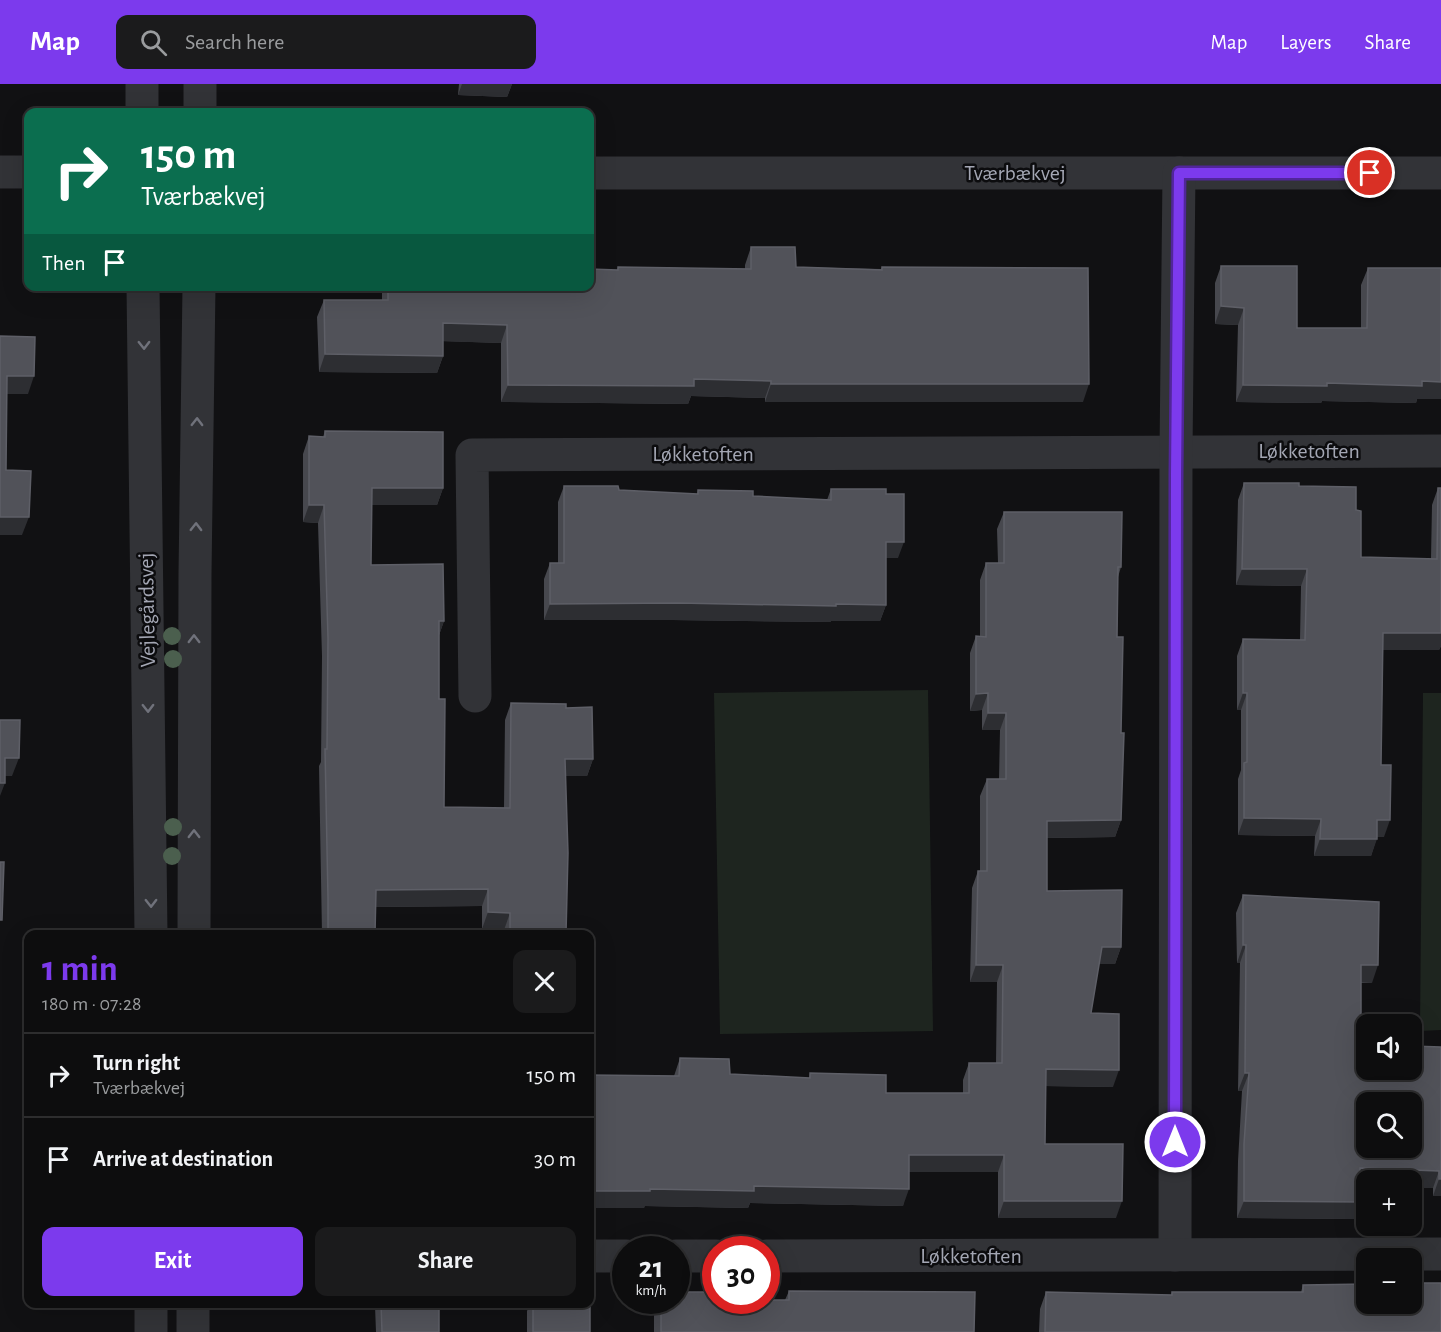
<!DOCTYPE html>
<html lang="en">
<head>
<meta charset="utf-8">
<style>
	:root { --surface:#0d0d0e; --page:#1b1b1c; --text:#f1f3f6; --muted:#9a9c9e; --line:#2d2d2e; --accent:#7c3aed }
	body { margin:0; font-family:"Alegreya Sans",sans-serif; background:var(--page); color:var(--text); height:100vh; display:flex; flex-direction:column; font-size:22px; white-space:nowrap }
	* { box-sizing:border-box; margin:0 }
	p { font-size:20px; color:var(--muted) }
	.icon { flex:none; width:33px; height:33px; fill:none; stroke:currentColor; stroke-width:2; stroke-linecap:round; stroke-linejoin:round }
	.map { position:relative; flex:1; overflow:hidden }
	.panel { position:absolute; left:24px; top:846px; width:570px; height:378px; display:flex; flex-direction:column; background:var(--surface); border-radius:12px; box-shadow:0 6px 24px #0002,0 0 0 2px var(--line) }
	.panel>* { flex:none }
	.hud { position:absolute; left:24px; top:24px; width:570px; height:183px; border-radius:12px; box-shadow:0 6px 24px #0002,0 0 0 2px var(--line); background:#0b6e4f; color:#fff; overflow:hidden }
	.buttons { position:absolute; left:1356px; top:930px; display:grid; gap:12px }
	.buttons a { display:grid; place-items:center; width:66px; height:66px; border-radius:12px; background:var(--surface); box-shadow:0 6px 24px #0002,0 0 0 2px var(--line); font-size:30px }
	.speed { position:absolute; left:612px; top:1152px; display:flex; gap:12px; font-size:30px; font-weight:700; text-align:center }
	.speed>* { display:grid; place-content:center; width:78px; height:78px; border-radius:50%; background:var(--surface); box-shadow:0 6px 24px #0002,0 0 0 2px var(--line); line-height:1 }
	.speed small { font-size:15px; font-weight:400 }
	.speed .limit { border:9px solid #d22; background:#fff; color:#111 }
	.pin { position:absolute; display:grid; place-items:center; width:51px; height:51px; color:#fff; margin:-26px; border:3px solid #fff; border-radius:50%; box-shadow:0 2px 6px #0007 }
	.me { position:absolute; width:66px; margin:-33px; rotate:0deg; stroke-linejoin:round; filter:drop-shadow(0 0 4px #0008) }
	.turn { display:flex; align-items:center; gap:21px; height:126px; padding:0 18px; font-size:27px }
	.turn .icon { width:78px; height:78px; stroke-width:2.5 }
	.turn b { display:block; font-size:42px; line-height:51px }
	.then { display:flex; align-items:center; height:57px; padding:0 18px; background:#0003; gap:12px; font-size:22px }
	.round { display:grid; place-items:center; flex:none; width:63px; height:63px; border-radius:12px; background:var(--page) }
	.headline { display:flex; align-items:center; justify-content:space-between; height:102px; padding:0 18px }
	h1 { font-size:36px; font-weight:600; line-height:45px; color:var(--accent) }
	.cta { display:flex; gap:12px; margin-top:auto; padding:12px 18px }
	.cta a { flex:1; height:69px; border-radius:12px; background:var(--accent); color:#fff; font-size:24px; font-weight:600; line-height:69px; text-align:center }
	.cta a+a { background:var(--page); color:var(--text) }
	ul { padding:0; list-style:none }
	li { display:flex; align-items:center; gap:18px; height:84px; padding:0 18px; border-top:2px solid var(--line) }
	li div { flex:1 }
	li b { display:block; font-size:22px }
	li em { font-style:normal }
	header { display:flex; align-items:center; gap:36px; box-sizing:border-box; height:84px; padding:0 30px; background:var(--accent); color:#fff }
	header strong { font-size:28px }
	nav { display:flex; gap:33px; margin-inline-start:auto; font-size:21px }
	.search { width:420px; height:54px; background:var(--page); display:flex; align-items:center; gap:15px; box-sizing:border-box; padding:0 21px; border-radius:12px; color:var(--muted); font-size:22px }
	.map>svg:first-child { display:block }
	.green { fill:#1e251f }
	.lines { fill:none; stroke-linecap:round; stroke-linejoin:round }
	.minor { stroke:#323337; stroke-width:33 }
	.tertiary { stroke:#323337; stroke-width:33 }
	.tree { fill:#4b5f4e }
	.wall { fill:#47484e }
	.shaded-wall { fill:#2d2e32 }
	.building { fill:#515259; stroke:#5e5f67; stroke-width:1.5; fill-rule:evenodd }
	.oneway { stroke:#70727b }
	.route-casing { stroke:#51269a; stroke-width:15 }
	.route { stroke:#7c3aed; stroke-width:10 }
	.labels { text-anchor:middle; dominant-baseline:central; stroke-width:5; stroke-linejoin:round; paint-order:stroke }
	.street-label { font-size:22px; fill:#a3a6b3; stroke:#0c0c0e }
</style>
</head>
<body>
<header>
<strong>Map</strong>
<div class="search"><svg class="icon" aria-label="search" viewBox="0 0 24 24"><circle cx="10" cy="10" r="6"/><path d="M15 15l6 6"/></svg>Search here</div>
<nav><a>Map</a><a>Layers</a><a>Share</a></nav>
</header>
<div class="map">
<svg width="1441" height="1248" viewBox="0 0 1441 1248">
	<rect width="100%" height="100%" fill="#111113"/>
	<!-- green -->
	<g class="green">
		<path d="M928,606L933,947L720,950L714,609Z"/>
		<path d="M1423,609H1441V946L1420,947Z"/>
	</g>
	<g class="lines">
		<!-- minor -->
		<g class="minor">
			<path d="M0,88H28"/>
			<path d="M590,89H1441"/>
			<path d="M475,612L472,371L1441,367"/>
			<path d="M1175,1171L1176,367L1179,89"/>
			<path d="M590,1172H626"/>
			<path d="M676,1172H716"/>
			<path d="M766,1172L1441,1170"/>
		</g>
		<!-- tertiary -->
		<g class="tertiary">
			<path d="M200,0V28"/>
			<path d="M142,28V0"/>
			<path d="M143,202L151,850"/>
			<path d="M194,850L195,490L199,202"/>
			<path d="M151,1248V1220"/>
			<path d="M193,1248V1220"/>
		</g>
	</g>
	<!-- trees -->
	<g class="tree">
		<circle cx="172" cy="552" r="9"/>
		<circle cx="173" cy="575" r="9"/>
		<circle cx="173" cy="743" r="9"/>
		<circle cx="172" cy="772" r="9"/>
	</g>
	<!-- wall -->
	<g class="wall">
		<path d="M459,0H512L507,13L458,11Z"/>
		<path d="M751,163L796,183L881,185L882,183L1083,318H765V314L691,312L688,320L501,318V259L443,257V272L437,289L319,288L317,233L324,216H382V206L384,202H590L617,186L618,183L745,185V181Z"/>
		<path d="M1221,182L1297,244H1361V201L1368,184H1441V315H1417L1416,319L1322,317L1321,319L1236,318L1238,241L1215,240V199Z"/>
		<path d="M325,347L443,404L437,421H371V481L444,537L439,551V615L444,723L504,724L505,636L511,619L566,624L593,675L587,692H566V850H504V846L482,845V822L376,823L375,850H322L319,682L321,678L322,572L318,439L303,438V370L309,352L323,353Z"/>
		<path d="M1244,399L1299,402L1356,426L1361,473L1431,475L1432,421L1438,404H1441V562L1439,566H1383L1381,681L1384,753H1377L1371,772H1314L1315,752L1238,751V695L1241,686V626H1237V572L1243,555L1300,556L1301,502L1236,501L1238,416Z"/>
		<path d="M564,402L619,406L697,410L698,406L753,412L827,416L831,405L886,410L898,474H886V521L880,537H831L830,538L672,536H544V495L550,479H558V418Z"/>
		<path d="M1004,428L1121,483L1118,493L1117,553L1121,649V736L1115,753L1047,754V807L1121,863L1115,880H1099L1091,929L1113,1003L1046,1002L1045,1060L1116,1134H998V1088H909L903,1122L750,1119L748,1124L645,1122L644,1124L674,992L680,974L730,990L809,994L810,989L886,1009H963V996L969,979H996L997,898H970L972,804L978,787H980V712L987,695H999L1000,646H982V626L970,627V569L976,552L980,553V496L986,479H998L997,445Z"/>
		<path d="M1243,811L1372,899H1361V962L1441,963V1112H1433V1104L1366,1096V1102H1360L1354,1135L1237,1134L1238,1077L1242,1007H1238L1240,879H1237L1236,829Z"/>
		<path d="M1303,1201L1441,1248H1039L1040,1225L1046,1208L1171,1211L1172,1208H1301Z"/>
		<path d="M789,1207L974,1248H654V1225L658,1216H785Z"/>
		<path d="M322,1220H439V1248H376L375,1222H322Z"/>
		<path d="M530,1220H533L590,1248H527V1227Z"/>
	</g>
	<!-- shaded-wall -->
	<g class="shaded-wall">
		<path d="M462,0H512L507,13L458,11Z"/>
		<path d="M1221,222L1244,224L1238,241L1215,240Z"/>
		<path d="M443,239L507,241L501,259L436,257Z"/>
		<path d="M325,270L443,272L437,289L319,288Z"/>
		<path d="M7,292H34L28,310H1Z"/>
		<path d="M694,295L771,297L765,314L691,312L688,320L501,318L508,301Z"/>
		<path d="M1422,297L1441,298V315H1417L1416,319L1322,317L1321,319L1236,318L1243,301Z"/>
		<path d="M771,300H1089L1083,318H765Z"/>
		<path d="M372,404H443L437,421H365Z"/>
		<path d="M309,421H324L318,439L303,438Z"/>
		<path d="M0,433H29L22,451H0Z"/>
		<path d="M886,458H904L898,474H880Z"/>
		<path d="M1242,485H1307L1301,502L1236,501Z"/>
		<path d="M678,519L836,520L886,521L880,537H831L830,538L672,536H544L550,520Z"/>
		<path d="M439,537H444L438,554Z"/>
		<path d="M1383,549H1441V562L1439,566H1377Z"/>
		<path d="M988,609L982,626L970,627L976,610Z"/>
		<path d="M1243,609H1247L1241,626H1237Z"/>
		<path d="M988,629H1006L1000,646H982Z"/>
		<path d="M5,674H19L12,692H0Z"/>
		<path d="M565,675H593L587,692H559Z"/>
		<path d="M0,699H5L0,712Z"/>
		<path d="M1244,734L1321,735L1315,752L1238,751Z"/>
		<path d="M1121,736L1115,753L1041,754L1047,737Z"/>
		<path d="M1377,736H1390L1384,753H1371Z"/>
		<path d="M1320,755H1377L1371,772H1314Z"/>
		<path d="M488,805L482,822L370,823L376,806Z"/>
		<path d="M488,828L510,829L504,846L482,845Z"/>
		<path d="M1243,861H1246L1240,879H1237Z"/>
		<path d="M1102,863H1121L1115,880H1095Z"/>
		<path d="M976,881H1003L997,898H970Z"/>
		<path d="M1361,881H1378L1372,899L1355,898Z"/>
		<path d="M1046,985L1119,986L1113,1003L1040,1002Z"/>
		<path d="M1245,989H1249L1242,1007H1238Z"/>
		<path d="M909,1071H1004L998,1088H903Z"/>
		<path d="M1360,1084L1439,1087L1433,1104H1412V1096H1366V1102H1354Z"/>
		<path d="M1439,1095H1441V1112H1433Z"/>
		<path d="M754,1102L909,1105L903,1122L750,1119L748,1124L645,1122L644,1124H590V1107Z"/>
		<path d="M1004,1117H1122L1116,1134H998Z"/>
		<path d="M1244,1117L1360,1118L1354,1135L1237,1134Z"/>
		<path d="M323,1220H376L375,1222H322Z"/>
	</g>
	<!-- building -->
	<g class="building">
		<path d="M751,163H795L796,183L882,186V183L1088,184L1089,300H771V297L694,295V302L508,301L507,241L443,239V272L325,270L324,216H388V202H590V185L618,186V183L751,185Z"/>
		<path d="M1221,182H1297V244H1367L1368,184H1441V298L1422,297V302L1327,299V302L1243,301L1244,224L1221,222Z"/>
		<path d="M0,252L35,253L34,292H7L6,386L31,387L29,433H0Z"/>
		<path d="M325,347L443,348V404H372L371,481L443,480L444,537H439V615H445L444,723L510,724L511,619L566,620V624L592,623L593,675H565L568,769L566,850H510V829L488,828V805L376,806L375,850H328V814L325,665H327L328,554L324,421H309V352L325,353Z"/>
		<path d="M1244,399H1299V402L1356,403V426L1361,427V473L1437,475L1438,404H1441V549H1383L1381,681H1391L1390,736H1377V755H1320L1321,735L1244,734V679L1247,678V609H1243V555L1305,556L1307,485H1242Z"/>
		<path d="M564,402H618L619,406L698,410V406L753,407V412L831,416V405H886V410H904V458H886V521L836,520V522L678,519L550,520V479H564Z"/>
		<path d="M1004,428H1122L1121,483H1118L1117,553H1123L1121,649H1124L1121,736L1047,737V807L1122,806L1121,863H1102L1091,929L1119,930V986L1046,985L1045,1060H1123L1122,1117H1004V1071H909V1105L754,1102V1107L650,1105V1107H590V991L679,992L680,974L729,975L730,990L810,994V989L886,991V1009H969V979H1002L1003,881H976L978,787H987V695H1006V629H988V609L976,610V552L986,553V479H1004Z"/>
		<path d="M0,636H20L19,674H5V699H0Z"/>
		<path d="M0,778H4L2,836H0Z"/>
		<path d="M1243,811L1379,818L1378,881H1361V962H1366V986H1412V962L1441,963V1095H1439V1087L1360,1084V1118L1244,1117V1060L1249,989H1245L1246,861H1243ZM1366,1018H1412V1064H1366Z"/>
		<path d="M1412,1199H1441V1248H1045L1046,1208L1172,1211V1208H1303V1201L1366,1200V1220H1412Z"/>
		<path d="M789,1207L975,1208L974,1248H661V1216H676V1208H716V1216H789Z"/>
		<path d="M590,1210V1248H533V1220H590Z"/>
		<path d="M381,1220H439V1248H382Z"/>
	</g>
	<!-- one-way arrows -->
	<defs><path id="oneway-chevron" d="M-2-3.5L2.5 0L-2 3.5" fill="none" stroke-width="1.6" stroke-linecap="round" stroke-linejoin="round" transform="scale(1.5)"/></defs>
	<g class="oneway">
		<use href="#oneway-chevron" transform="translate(144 261) rotate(89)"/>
		<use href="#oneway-chevron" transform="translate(197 338) rotate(-89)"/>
		<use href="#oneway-chevron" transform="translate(196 443) rotate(-89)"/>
		<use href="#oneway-chevron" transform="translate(194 555) rotate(-90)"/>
		<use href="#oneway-chevron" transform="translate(148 624) rotate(89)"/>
		<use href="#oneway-chevron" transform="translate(194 750) rotate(-90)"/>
		<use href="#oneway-chevron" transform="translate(151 819) rotate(89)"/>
	</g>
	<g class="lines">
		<defs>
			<path id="route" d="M1175,1058L1176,391L1179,89H1370"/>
		</defs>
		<!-- route casing -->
		<use href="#route" class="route-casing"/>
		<!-- route -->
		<use href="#route" class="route"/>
	</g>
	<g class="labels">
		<!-- street labels -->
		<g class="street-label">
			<text x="1015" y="89">Tværbækvej</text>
			<text x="1309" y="367">Løkketoften</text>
			<text x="703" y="370">Løkketoften</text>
			<text transform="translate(147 526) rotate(-91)">Vejlegårdsvej</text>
			<text x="971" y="1172">Løkketoften</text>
		</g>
	</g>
</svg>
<div class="buttons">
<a><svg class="icon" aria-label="sound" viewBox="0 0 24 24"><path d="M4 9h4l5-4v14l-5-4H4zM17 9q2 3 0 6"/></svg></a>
<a><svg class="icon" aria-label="search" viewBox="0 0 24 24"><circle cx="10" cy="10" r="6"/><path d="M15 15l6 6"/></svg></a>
<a>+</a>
<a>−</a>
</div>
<div class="speed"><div>21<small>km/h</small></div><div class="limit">30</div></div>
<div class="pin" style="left:1370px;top:89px;background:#d93025"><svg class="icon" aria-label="arrive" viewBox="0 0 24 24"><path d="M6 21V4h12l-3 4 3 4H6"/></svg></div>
<svg class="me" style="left:1175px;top:1058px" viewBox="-20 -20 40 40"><circle r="17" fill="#7c3aed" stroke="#fff" stroke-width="3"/><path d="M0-11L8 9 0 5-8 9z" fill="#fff"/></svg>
<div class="hud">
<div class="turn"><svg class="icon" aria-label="right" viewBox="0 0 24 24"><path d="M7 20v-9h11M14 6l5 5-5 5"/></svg><div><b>150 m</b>Tværbækvej</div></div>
<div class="then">Then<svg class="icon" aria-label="arrive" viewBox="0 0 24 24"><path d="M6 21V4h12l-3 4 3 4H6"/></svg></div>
</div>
<section class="panel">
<div class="headline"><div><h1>1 min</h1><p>180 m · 07:28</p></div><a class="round"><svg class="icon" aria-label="close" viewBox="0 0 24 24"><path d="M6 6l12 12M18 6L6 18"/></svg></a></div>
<ul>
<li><svg class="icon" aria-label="right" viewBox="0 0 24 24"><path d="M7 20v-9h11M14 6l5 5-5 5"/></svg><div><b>Turn right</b><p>Tværbækvej</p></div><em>150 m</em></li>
<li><svg class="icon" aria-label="arrive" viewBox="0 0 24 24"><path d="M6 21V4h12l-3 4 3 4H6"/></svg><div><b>Arrive at destination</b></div><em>30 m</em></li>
</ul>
<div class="cta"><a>Exit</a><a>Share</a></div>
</section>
</div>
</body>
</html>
